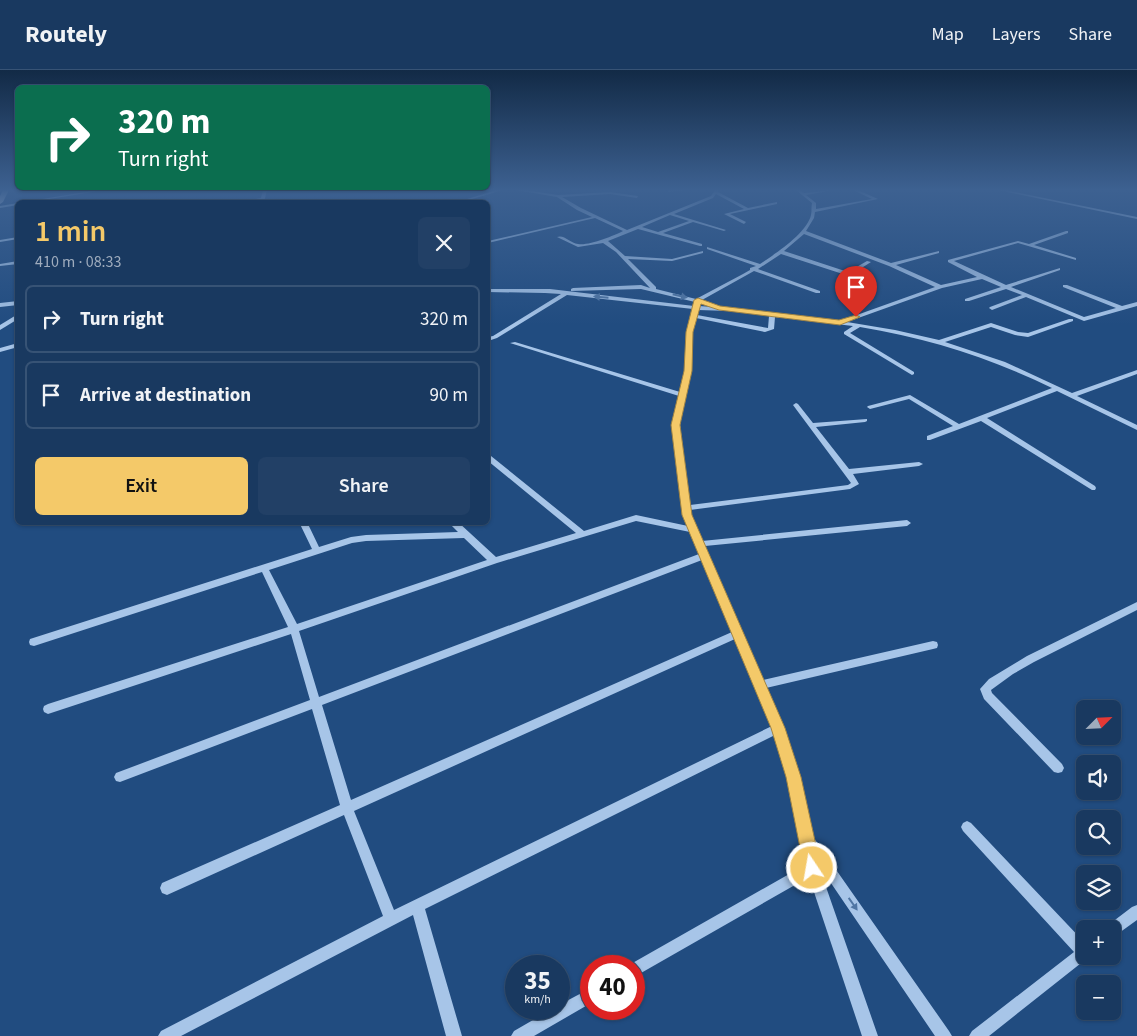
<!DOCTYPE html>
<html lang="en">
<head>
<meta charset="utf-8">
<style>
	:root { --surface:#193960; --page:#224066; --text:#f1f3f6; --muted:#9facbd; --line:#375375; --accent:#f4c969 }
	body { margin:0; font-family:"Source Sans 3",sans-serif; background:var(--page); color:var(--text); height:100vh; display:flex; flex-direction:column; font-size:19px; white-space:nowrap }
	* { box-sizing:border-box; margin:0 }
	p { font-size:16px; color:var(--muted) }
	.icon { flex:none; width:28px; height:28px; fill:none; stroke:currentColor; stroke-width:2; stroke-linecap:round; stroke-linejoin:round }
	.map { position:relative; flex:1; overflow:hidden }
	.details { position:absolute; left:15px; top:130px; width:475px; height:325px; display:flex; flex-direction:column; background:var(--surface); border-radius:8px; box-shadow:0 1px 4px #0004,0 0 0 1px var(--line) }
	.details>* { flex:none }
	.guide { position:absolute; left:15px; top:15px; width:475px; height:105px; border-radius:8px; box-shadow:0 1px 4px #0004,0 0 0 1px var(--line); background:#0b6e4f; color:#fff; overflow:hidden }
	.needle { width:32px; rotate:66deg }
	.buttons { position:absolute; left:1076px; top:630px; display:grid; gap:10px }
	.buttons a { display:grid; place-items:center; width:45px; height:45px; border-radius:8px; background:var(--surface); box-shadow:0 1px 4px #0004,0 0 0 1px var(--line); font-size:25px }
	.speed { position:absolute; left:505px; top:885px; display:flex; gap:10px; font-size:25px; font-weight:700; text-align:center }
	.speed>* { display:grid; place-content:center; width:65px; height:65px; border-radius:50%; background:var(--surface); box-shadow:0 1px 4px #0004,0 0 0 1px var(--line); line-height:1 }
	.speed small { font-size:12px; font-weight:400 }
	.speed .limit { border:8px solid #d22; background:#fff; color:#111 }
	.pin { position:absolute; display:grid; place-items:center; width:42px; height:42px; color:#fff; margin:-51px -21px; border-radius:50% 50% 50% 0; rotate:-45deg; box-shadow:0 0 5px #0007 }
	.pin .icon { rotate:45deg }
	.me { position:absolute; width:55px; margin:-28px; rotate:348deg; stroke-linejoin:round; filter:drop-shadow(0 0 4px #0008) }
	.turn { display:flex; align-items:center; gap:18px; height:105px; padding:0 20px; font-size:22px }
	.turn .icon { width:65px; height:65px; stroke-width:2.5 }
	.turn b { display:block; font-size:35px; line-height:42px }
	.round { display:grid; place-items:center; flex:none; width:52px; height:52px; border-radius:8px; background:var(--page) }
	.head { display:flex; align-items:center; justify-content:space-between; height:85px; padding:0 20px }
	h1 { font-size:30px; font-weight:600; line-height:38px; color:var(--accent) }
	.primary-button { display:flex; gap:10px; margin-top:auto; padding:10px 20px }
	.primary-button a { flex:1; height:58px; border-radius:8px; background:var(--accent); color:#111; font-size:20px; font-weight:600; line-height:58px; text-align:center }
	.primary-button a+a { background:var(--page); color:var(--text) }
	ul { padding:0; list-style:none }
	li { display:flex; align-items:center; gap:15px; height:68px; margin:0 10px 8px; padding:0 10px; border:2px solid var(--line); border-radius:8px }
	li div { flex:1 }
	li b { display:block; font-size:19px }
	li em { font-style:normal }
	header { display:flex; align-items:center; gap:30px; box-sizing:border-box; height:70px; padding:0 25px; background:var(--surface); border-bottom:1px solid var(--line) }
	header strong { font-size:24px }
	nav { display:flex; gap:28px; margin-inline-start:auto; font-size:18px }
	.map>svg:first-child { display:block }
	.lines { fill:none; stroke-linecap:round; stroke-linejoin:round }
	.minor { fill:#a7c5e8; fill-rule:evenodd }
	.major { fill:#e9f1fd; fill-rule:evenodd }
	.oneway { fill:#5076a4 }
	.route { fill:#f4c969; stroke:#9f8344 }
</style>
</head>
<body>
<header>
<strong>Routely</strong>
<nav><a>Map</a><a>Layers</a><a>Share</a></nav>
</header>
<div class="map">
<svg width="1137" height="966" viewBox="0 0 1137 966">
	<rect width="100%" height="100%" fill="#214c80"/>
	<g class="lines">
		<!-- minor -->
		<g class="minor">
			<path d="M97,120H105L31,132H24Z"/>
			<path d="M263,120H267L264,132H260V130L237,132L261,128Z"/>
			<path d="M497,120H503L462,132H457Z"/>
			<path d="M516,120H525L558,125L610,122L638,126L637,128L610,124L562,127L581,138L627,160L711,126L715,120H719L718,122L748,138L777,132V134L730,144L746,152L744,154L724,144L744,139L716,124L713,128L674,144L726,160L724,161L693,152L663,163L702,174V176H700L638,159L608,171L625,186L672,189L703,181V183L672,191L628,189L656,217V219L696,229L743,204L750,200V198L756,196L707,179V177L760,194C775,184 807,163 811,145C812,141 811,137 812,133L796,120H800L804,123L834,120L806,125L816,133V139L872,129L853,120H858L878,129L815,142L814,148L806,161L891,193L939,181V183L896,195L941,215L977,207L948,192V190L1018,171L1029,174L1066,161H1068V163L1034,175L1076,188V190L1018,173L954,191L1006,215L1060,198V200L1011,217L1084,247L1116,238L1063,217V215H1067L1122,236L1137,232V236L1084,251L1026,227L992,240L989,238L990,237L1022,225L1006,219L969,231H965V229L1001,217L982,209L942,218L847,252L895,260L939,270L991,253L1018,262L1028,263L1069,249H1073V251L1028,267L1015,265L991,257L945,272L1005,292L1072,323L1137,300V304L1077,326L1137,355V360L1057,321L987,348L1095,416L1096,418L1095,420H1092L981,351L930,370H927V366L953,356L909,329L870,339L867,337L868,336L910,325L959,354L1052,318C990,288 928,268 860,257L850,263L914,302V304L912,305L844,264V262L853,256L775,247L774,259L765,262L696,248L692,262L691,301L680,355L690,435L848,415L851,413L793,335L796,333L798,334L813,353L867,349V351L865,352L816,357L849,399L919,392L923,394L919,396L853,404L859,414L850,419L690,440L691,445L702,471L907,450L911,453L907,456L705,476L763,610L933,571L937,572L938,575L937,578L933,579L766,618L784,658L799,707L811,764L949,961L952,966H935L818,794L878,966H862L809,807L634,907V896H628L629,895L805,795L787,707L775,665L425,839L462,966H446L413,845L181,966H158L161,961L383,846L344,745L167,825L162,823L160,818L162,813L340,735L312,639L120,712L116,711L114,707L116,703L310,630L291,564L48,644L44,642L43,639L44,636L48,634L288,557L262,502L34,576L30,575L29,572L30,569L312,479L299,452H307L319,477L351,467L366,465L458,462L448,452H458L496,487L576,463L488,391V386H491L584,461L636,445L688,456L683,445L672,355L679,326L510,273L515,272L680,322L685,301L686,262L693,239L567,225L497,268L488,271V267L493,266L561,224L545,223L488,222V219H550L694,236L695,232L641,219L571,221V219L573,218L641,215L650,218L616,182L603,173L578,177L557,167C564,164 570,173 578,174C589,176 613,166 623,161L595,148L488,173V171L592,147L577,140L557,127ZM670,145L689,151L658,162L642,157ZM804,164L889,196L935,217L840,251L742,239L699,236L700,233L703,234L706,232L702,230L754,201L816,223H820V221L758,199L781,184L849,206L871,192L867,191L848,202L784,181ZM698,240L730,241L769,246L768,258L697,245ZM636,451L690,462L699,484L319,627L299,561L497,493ZM464,468L487,490L297,554L269,500L352,473L366,471ZM702,490L732,562L351,730L322,635ZM735,569L772,656L394,840L354,741Z"/>
			<path d="M669,120H685L668,122Z"/>
			<path d="M998,120H1005L1137,147V149Z"/>
			<path d="M18,133V135L0,138V136Z"/>
			<path d="M18,167V169L0,172V170Z"/>
			<path d="M18,191V194L0,196V194Z"/>
			<path d="M18,231V235L0,237V233Z"/>
			<path d="M18,244V249L0,260V255Z"/>
			<path d="M18,273V277L0,282V278Z"/>
			<path d="M1137,532V540L1034,592L1013,604L991,620L992,623L1062,694L1064,698L1062,702L1058,703L1054,702L984,629L980,619L989,609L1027,586Z"/>
			<path d="M967,751L971,753L1085,873V886H1090L989,966H969L972,961L1074,882L963,761L961,757L963,753Z"/>
			<path d="M1137,835V850L1112,868V859H1106L1107,856L1132,837Z"/>
			<path d="M591,918V933L534,966H511L514,961L552,939H559V935Z"/>
		</g>
		<!-- major -->
		<path class="major" d="M3,120H9L3,132L0,134V126Z"/>
	</g>
	<!-- one-way arrows -->
	<defs><path id="oneway-solid" d="M-6-.8H1V-3.2L6.5 0L1 3.2V.8H-6Z" transform="scale(1.25)"/></defs>
	<g class="oneway">
		<use href="#oneway-solid" transform="translate(680 226) rotate(13)"/>
		<use href="#oneway-solid" transform="translate(601 227) rotate(-175)"/>
		<use href="#oneway-solid" transform="translate(853 834) rotate(55)"/>
	</g>
	<!-- sky -->
	<linearGradient id="sky" x2="0" y2="1"><stop stop-color="#122a46"/><stop offset="0.47" stop-color="#3d6191"/><stop offset="1" stop-color="#3d6191" stop-opacity="0"/></linearGradient>
	<rect width="1137" height="255" fill="url(#sky)"/>
	<!-- route -->
	<path class="route" d="M698,228L720,236L839,250L856,245L860,247L840,255L719,240L701,234L693,262L692,301L680,355L692,445L785,658L801,707L821,798L818,804L812,806L806,804L804,798L786,707L771,658L682,445L671,355L684,301L686,262L694,230Z"/>
</svg>
<div class="buttons">
<a><svg class="needle" viewBox="-14 -14 28 28"><path d="M0-13l5 13h-10z" fill="#e53935"/><path d="M0 13l5-13h-10z" fill="#9facbd"/></svg></a>
<a><svg class="icon" aria-label="sound" viewBox="0 0 24 24"><path d="M4 9h4l5-4v14l-5-4H4zM17 9q2 3 0 6"/></svg></a>
<a><svg class="icon" aria-label="search" viewBox="0 0 24 24"><circle cx="10" cy="10" r="6"/><path d="M15 15l6 6"/></svg></a>
<a><svg class="icon" aria-label="layers" viewBox="0 0 24 24"><path d="M12 4l9 5-9 5-9-5zM3 14l9 5 9-5"/></svg></a>
<a>+</a>
<a>−</a>
</div>
<div class="speed"><div>35<small>km/h</small></div><div class="limit">40</div></div>
<div class="pin" style="left:856px;top:247px;background:#d93025"><svg class="icon" aria-label="arrive" viewBox="0 0 24 24"><path d="M6 21V4h12l-3 4 3 4H6"/></svg></div>
<svg class="me" style="left:812px;top:798px" viewBox="-20 -20 40 40"><circle r="17" fill="#f4c969" stroke="#fff" stroke-width="3"/><path d="M0-11L8 9 0 5-8 9z" fill="#fff"/></svg>
<div class="guide">
<div class="turn"><svg class="icon" aria-label="right" viewBox="0 0 24 24"><path d="M7 20v-9h11M14 6l5 5-5 5"/></svg><div><b>320 m</b>Turn right</div></div>
</div>
<section class="details">
<div class="head"><div><h1>1 min</h1><p>410 m · 08:33</p></div><a class="round"><svg class="icon" aria-label="close" viewBox="0 0 24 24"><path d="M6 6l12 12M18 6L6 18"/></svg></a></div>
<ul>
<li><svg class="icon" aria-label="right" viewBox="0 0 24 24"><path d="M7 20v-9h11M14 6l5 5-5 5"/></svg><div><b>Turn right</b></div><em>320 m</em></li>
<li><svg class="icon" aria-label="arrive" viewBox="0 0 24 24"><path d="M6 21V4h12l-3 4 3 4H6"/></svg><div><b>Arrive at destination</b></div><em>90 m</em></li>
</ul>
<div class="primary-button"><a>Exit</a><a>Share</a></div>
</section>
</div>
</body>
</html>
